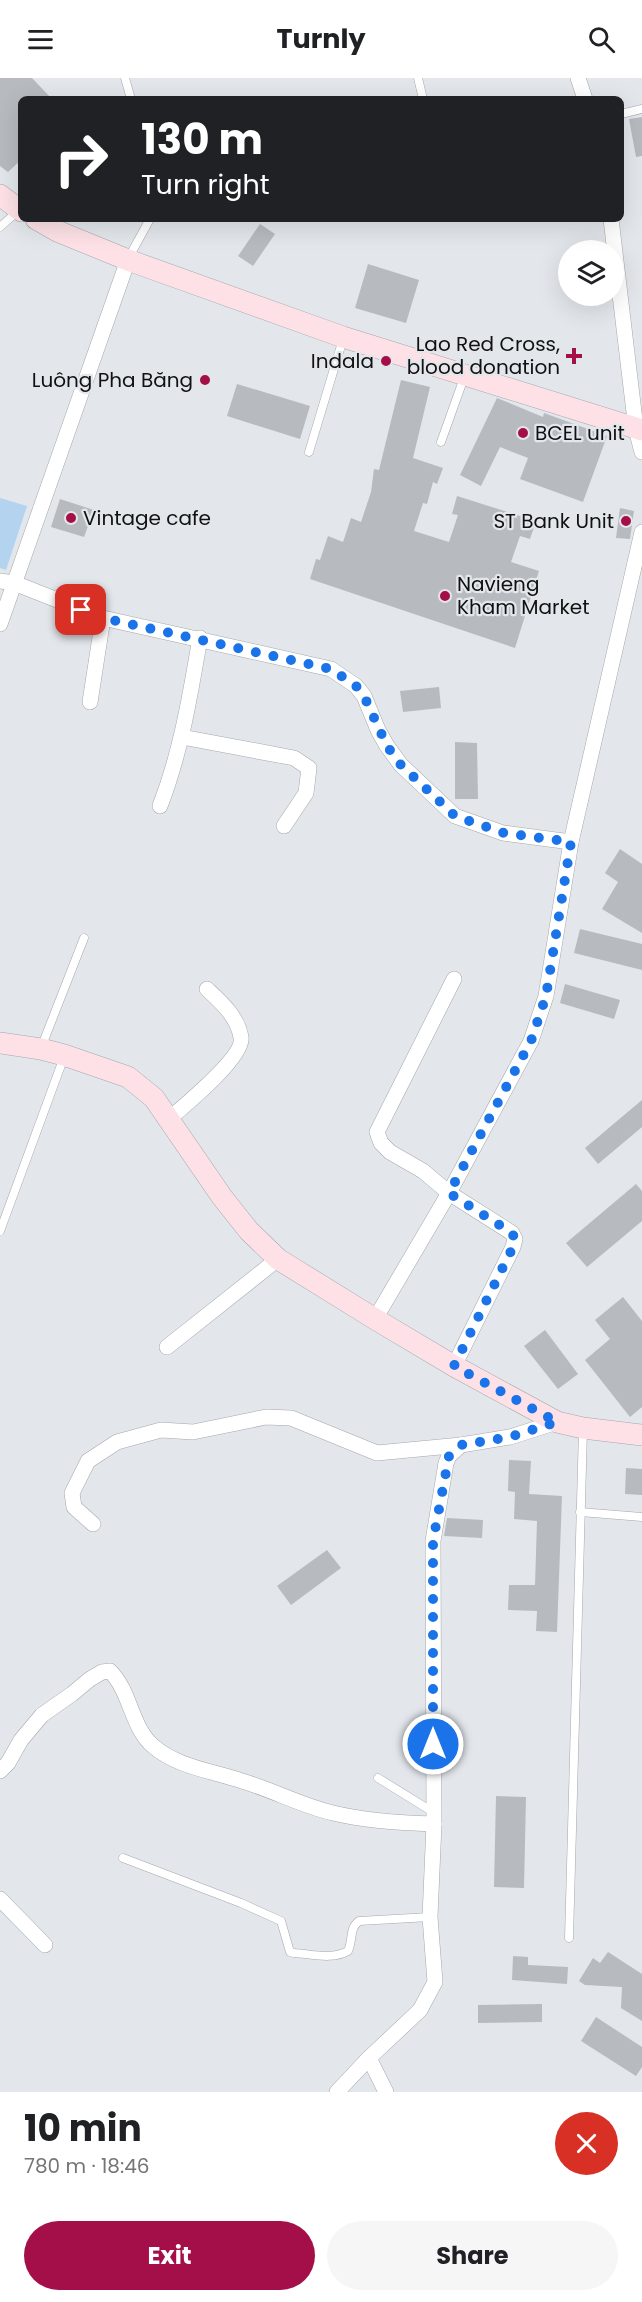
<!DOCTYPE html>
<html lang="en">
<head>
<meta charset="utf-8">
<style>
	:root { --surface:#fff; --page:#f6f6f6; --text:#202124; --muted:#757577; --accent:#a50f49 }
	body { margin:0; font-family:Poppins,sans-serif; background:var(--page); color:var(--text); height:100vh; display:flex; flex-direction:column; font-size:22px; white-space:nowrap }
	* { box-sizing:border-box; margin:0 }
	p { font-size:20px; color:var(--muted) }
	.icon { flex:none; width:33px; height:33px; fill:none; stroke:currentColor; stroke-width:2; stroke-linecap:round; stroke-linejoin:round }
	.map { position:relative; height:2014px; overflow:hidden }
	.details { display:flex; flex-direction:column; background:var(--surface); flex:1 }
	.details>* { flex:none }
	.top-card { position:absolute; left:18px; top:18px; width:606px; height:126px; border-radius:9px; box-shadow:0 6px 24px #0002; background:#202124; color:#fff; overflow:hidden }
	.controls { position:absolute; left:558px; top:162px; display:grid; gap:12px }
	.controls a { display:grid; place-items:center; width:66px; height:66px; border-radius:50%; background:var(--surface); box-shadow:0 6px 24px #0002; font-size:30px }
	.pin { position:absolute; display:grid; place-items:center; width:51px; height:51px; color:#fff; margin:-26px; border-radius:12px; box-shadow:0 3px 9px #0006 }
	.me { position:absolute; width:66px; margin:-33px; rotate:0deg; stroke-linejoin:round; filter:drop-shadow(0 0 4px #0008) }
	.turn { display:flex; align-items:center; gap:21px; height:126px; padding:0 24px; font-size:27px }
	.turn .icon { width:78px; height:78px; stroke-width:2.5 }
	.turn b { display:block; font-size:42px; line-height:51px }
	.round { display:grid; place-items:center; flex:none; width:63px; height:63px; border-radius:32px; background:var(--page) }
	.overview { display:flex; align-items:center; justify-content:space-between; height:102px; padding:0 24px }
	h1 { font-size:36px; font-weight:700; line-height:45px }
	.action { display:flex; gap:12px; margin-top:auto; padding:12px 24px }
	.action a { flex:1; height:69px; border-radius:36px; background:var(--accent); color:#fff; font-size:24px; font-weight:700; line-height:69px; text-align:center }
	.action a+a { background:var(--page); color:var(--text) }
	header { display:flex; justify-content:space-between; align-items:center; height:78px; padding:0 24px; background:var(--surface); font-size:27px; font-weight:700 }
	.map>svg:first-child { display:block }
	.green { fill:#b4d3ef }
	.building { fill:#b7bbbf }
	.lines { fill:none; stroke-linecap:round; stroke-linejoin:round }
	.lane-casing { stroke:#a3a8ab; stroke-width:9 }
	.street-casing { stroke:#a3a8ab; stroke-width:16 }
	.secondary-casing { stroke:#a3a8ab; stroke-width:22 }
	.lane { stroke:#fff; stroke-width:8 }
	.street { stroke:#fff; stroke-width:15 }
	.secondary { stroke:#fde1e6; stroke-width:21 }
	.route { stroke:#1a73e8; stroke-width:10; stroke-dasharray:0 18 }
	.poi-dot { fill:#a50f49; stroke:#e3e7eb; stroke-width:2 }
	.labels { text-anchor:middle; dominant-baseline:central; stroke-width:4.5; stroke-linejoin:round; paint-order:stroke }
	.poi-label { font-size:20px; fill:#0f1112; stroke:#e3e7eb; text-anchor:end }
</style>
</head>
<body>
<header><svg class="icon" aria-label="menu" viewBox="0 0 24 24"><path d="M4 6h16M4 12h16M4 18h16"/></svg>Turnly<svg class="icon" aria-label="search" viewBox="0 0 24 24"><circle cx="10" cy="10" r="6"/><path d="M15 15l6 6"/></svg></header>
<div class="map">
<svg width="642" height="2014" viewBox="0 0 642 2014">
	<rect width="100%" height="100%" fill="#e3e7eb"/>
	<!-- green -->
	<path class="green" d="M0,420L27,428L6,492L0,490Z"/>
	<!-- building -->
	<g class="building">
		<path d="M0,0H32L52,21H21V82L8,94L0,88Z"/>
		<path d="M642,39V78L636,79L629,41Z"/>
		<path d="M260,146L275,156L253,188L238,178Z"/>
		<path d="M368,186L419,202L406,245L355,230Z"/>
		<path d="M401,302L430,309L413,380L443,390L437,406L433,404L427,426L423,425L414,453L449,464L458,437L452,436L457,418L536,443L530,461L520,458L511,484L539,493L515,570L310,501L316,481L320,482L328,458L343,464L351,440L361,444L371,414L374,391L379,392Z"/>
		<path d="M237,306L310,328L300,361L227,338Z"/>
		<path d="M497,320L543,339L544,335L607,358L583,424L520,401L528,380L500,369L481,408L460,397Z"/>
		<path d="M60,421L94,432L84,459L51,449Z"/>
		<path d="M620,430L634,433L630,461L616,460Z"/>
		<path d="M439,609L441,630L403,634L400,613Z"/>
		<path d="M455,664L477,665L478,721H455Z"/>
		<path d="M620,771L642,786V855L602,831L618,804L605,795Z"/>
		<path d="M580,851L642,866V892L574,875Z"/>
		<path d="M565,906L620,922L614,941L560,925Z"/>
		<path d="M642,1022V1049L598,1086L585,1070Z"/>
		<path d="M636,1106L642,1113V1143L587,1189L566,1165Z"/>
		<path d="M623,1219L642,1243V1329L630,1339L585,1282L610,1261L595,1242Z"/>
		<path d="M545,1252L578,1296L558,1311L524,1268Z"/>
		<path d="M509,1382L531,1383L529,1416L562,1418L557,1554L536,1553L537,1533L508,1532L509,1507H535L537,1443L514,1441L515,1414L508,1413Z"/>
		<path d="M626,1390L642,1391V1417L625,1416Z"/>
		<path d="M447,1440L483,1442L482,1460L444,1458Z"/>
		<path d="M327,1472L341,1490L291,1527L277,1508Z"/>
		<path d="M496,1718L526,1719L524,1810L494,1809Z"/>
		<path d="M608,1874L642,1896V1943L621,1930L622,1909L585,1907L579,1903L593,1880L600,1885Z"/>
		<path d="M513,1878L528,1879V1887L568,1889L567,1906L512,1902Z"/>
		<path d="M542,1926V1944L478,1945V1927Z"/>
		<path d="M596,1939L642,1969V1989L636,1998L581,1963Z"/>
	</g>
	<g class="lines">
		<defs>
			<g id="lane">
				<path d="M125,0L131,21"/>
				<path d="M418,0L423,21"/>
				<path d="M621,36L642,31"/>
				<path d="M0,149L19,132"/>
				<path d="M129,179L150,141"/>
				<path d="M441,364L465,297"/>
				<path d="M309,374L343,261"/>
				<path d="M41,970L84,860"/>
				<path d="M0,1153L64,979"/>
				<path d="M580,1434L642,1439"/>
				<path d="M378,1700L433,1734"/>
				<path d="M123,1780L241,1825L281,1843L290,1874L294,1875C312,1876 332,1882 348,1873C353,1863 349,1850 359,1843L430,1839"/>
				<path d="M569,1860L583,1352"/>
			</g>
			<g id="street">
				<path d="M578,0L585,21"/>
				<path d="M611,141L636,351L642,374"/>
				<path d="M0,503L14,505L103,540L331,591L356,608L364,618L378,652L387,668L401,687L455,738L503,755L571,764"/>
				<path d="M0,546L128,182"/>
				<path d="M90,624L103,540"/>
				<path d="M182,659L294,680L309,690L306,715L284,748"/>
				<path d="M160,728C181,674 190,618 200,560"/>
				<path d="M169,1041C184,1028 245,978 241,959C237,938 222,925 207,911"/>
				<path d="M375,1241L449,1115L531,963L546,918L571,764L642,454"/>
				<path d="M167,1269L278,1181"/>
				<path d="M454,1288L513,1169L515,1161L512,1155L449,1115L423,1093L390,1074L381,1065L377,1054L454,901"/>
				<path d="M93,1446L74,1429L72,1415L88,1383L117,1364L161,1352L193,1354L266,1339L291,1340L377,1375L461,1367"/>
				<path d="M0,1693L8,1685L21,1662L42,1637L72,1616L90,1601L102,1594L110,1593C131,1614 131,1649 153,1668C177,1689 213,1693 242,1703C273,1712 302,1728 333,1735C366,1743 401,1745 434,1746"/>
				<path d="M0,1821L45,1867"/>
				<path d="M369,1980L420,1932L435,1904L430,1839L434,1746L433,1463L446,1385L449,1378L461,1367L510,1359L557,1344"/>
				<path d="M337,2014L369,1980L386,2014"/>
			</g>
			<g id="secondary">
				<path d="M0,117L21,133"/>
				<path d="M36,141L57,153L128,182L343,259L642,352"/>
				<path d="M0,965L41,971L64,977L128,999L154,1020L222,1119L249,1153L278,1181L375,1241L454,1288L557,1344L583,1350L642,1357"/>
			</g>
		</defs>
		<!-- lane casing -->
		<use href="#lane" class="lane-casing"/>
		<!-- street casing -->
		<use href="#street" class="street-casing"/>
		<!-- secondary casing -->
		<use href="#secondary" class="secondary-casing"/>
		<!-- lane -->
		<use href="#lane" class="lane"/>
		<!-- street -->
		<use href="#street" class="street"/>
		<!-- secondary -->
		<use href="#secondary" class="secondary"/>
	</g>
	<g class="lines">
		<!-- route -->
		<path class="route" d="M81,532L103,540L331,591L356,608L364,618L387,668L401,687L455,738L504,755L571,764L546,918L531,963L449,1115L512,1155L515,1161L513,1169L454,1288L557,1344L510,1359L461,1367L449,1378L433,1463V1666"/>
	</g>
	<!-- markers -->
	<g class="poi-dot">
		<path d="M571 269h6v6h6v6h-6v6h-6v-6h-6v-6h6z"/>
		<circle cx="386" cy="283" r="6"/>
		<circle cx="205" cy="302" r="6"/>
		<circle cx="523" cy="355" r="6"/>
		<circle cx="71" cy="440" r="6"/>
		<circle cx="626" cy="443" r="6"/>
		<circle cx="445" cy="518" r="6"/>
	</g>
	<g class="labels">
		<!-- poi labels -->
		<g class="poi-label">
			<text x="560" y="266">Lao Red Cross,<tspan x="560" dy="23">blood donation</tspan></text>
			<text x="374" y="283">Indala</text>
			<text x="193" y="302">Luông Pha Băng</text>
			<text x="535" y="355" text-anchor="start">BCEL unit</text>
			<text x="83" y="440" text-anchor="start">Vintage cafe</text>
			<text x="614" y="443">ST Bank Unit</text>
			<text x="457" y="506" text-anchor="start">Navieng<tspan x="457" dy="23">Kham Market</tspan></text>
		</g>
	</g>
</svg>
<div class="controls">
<a><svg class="icon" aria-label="layers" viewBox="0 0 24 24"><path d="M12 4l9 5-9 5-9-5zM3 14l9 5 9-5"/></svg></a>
</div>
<div class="pin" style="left:81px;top:532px;background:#d93025"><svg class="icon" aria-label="arrive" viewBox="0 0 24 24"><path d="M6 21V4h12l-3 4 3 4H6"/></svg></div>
<svg class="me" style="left:433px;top:1666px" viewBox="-20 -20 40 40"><circle r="17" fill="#1a73e8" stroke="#fff" stroke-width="3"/><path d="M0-11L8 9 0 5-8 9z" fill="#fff"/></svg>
<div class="top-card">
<div class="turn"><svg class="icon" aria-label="right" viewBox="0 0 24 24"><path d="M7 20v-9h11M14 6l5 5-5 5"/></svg><div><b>130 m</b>Turn right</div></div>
</div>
</div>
<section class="details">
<div class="overview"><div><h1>10 min</h1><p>780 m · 18:46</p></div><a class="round" style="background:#d93025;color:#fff"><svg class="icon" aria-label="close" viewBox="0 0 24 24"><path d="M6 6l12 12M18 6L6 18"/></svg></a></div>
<div class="action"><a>Exit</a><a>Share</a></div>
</section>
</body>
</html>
